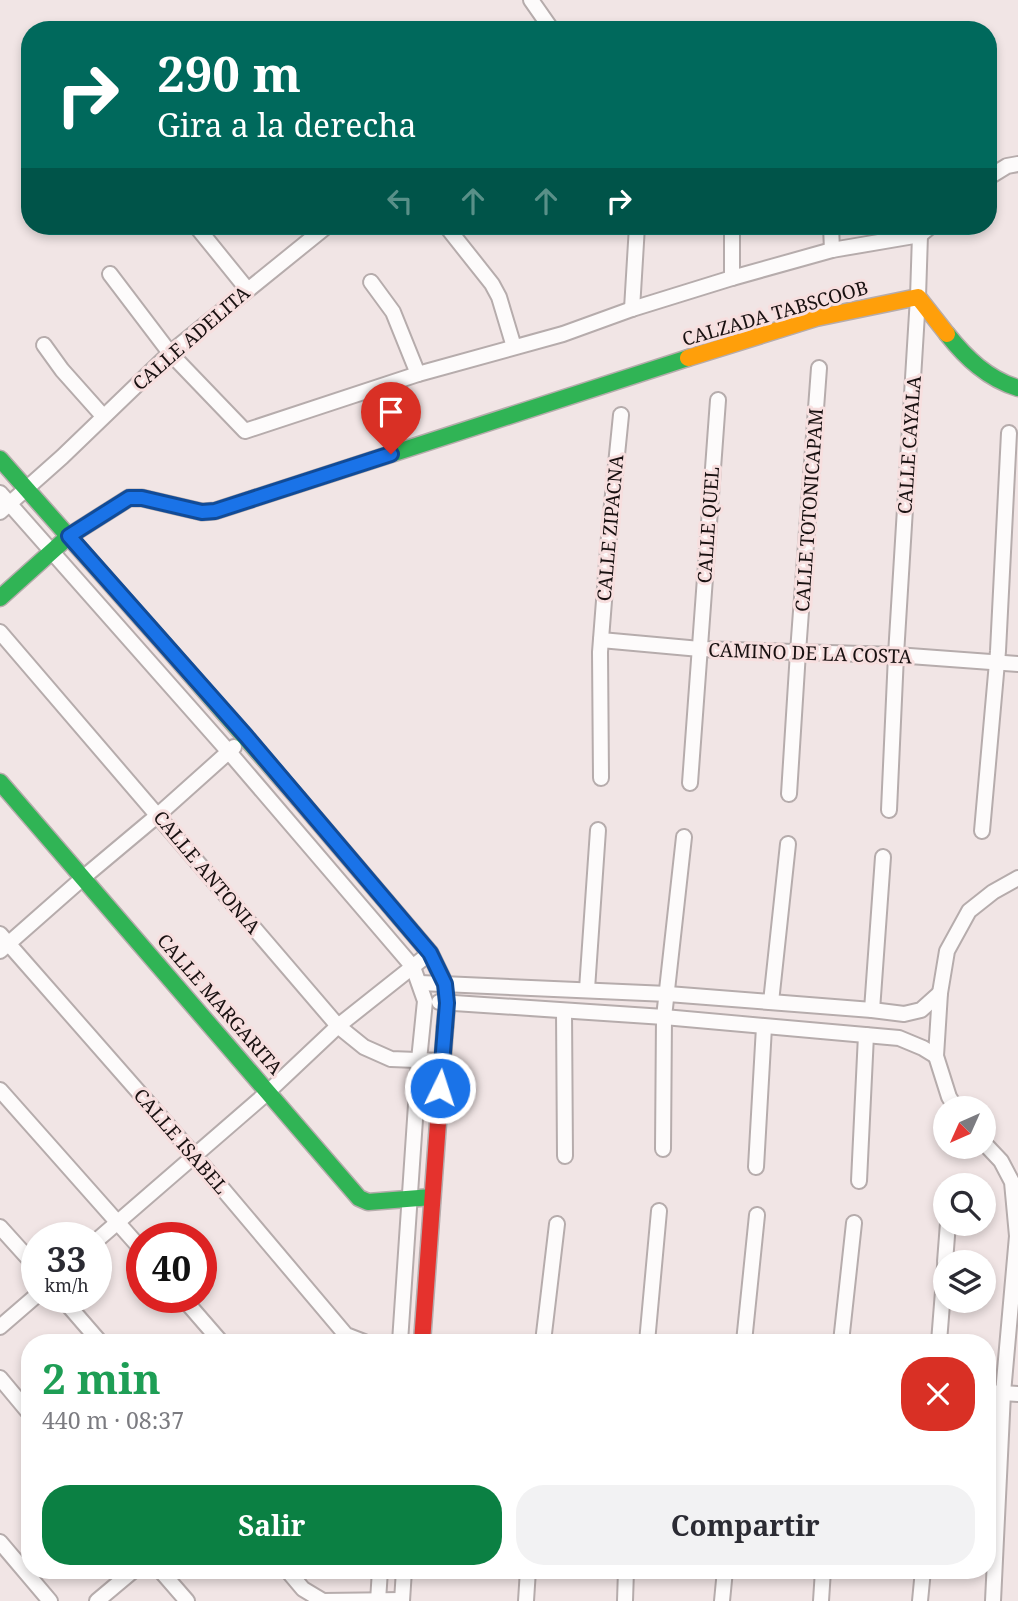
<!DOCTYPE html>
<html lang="es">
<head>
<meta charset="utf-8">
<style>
	:root { --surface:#fff; --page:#f2f2f3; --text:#2b2b33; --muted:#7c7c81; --accent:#0b8043 }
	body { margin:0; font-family:"Noto Serif",serif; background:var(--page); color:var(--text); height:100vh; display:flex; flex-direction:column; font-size:26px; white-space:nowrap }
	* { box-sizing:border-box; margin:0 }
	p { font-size:23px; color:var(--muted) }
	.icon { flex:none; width:38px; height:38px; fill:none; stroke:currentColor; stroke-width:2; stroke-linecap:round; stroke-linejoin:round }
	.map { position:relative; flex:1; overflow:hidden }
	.details { position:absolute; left:21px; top:1334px; width:975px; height:245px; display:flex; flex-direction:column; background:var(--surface); border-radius:28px; box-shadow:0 4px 10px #0003 }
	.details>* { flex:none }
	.hud { position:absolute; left:21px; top:21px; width:976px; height:214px; border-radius:28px; box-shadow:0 4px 10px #0003; background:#00695c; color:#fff; overflow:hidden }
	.needle { width:46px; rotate:225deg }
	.tools { position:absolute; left:933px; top:1096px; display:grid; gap:14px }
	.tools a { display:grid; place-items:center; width:63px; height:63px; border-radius:50%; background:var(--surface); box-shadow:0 4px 10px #0003; font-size:35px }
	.speed { position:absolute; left:21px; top:1222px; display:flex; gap:14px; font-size:35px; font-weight:700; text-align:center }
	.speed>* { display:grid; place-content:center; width:91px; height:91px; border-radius:50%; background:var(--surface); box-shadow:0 4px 10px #0003; line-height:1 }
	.speed small { font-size:18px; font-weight:400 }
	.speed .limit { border:10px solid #d22; background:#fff; color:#111 }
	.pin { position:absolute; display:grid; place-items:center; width:60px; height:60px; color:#fff; margin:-72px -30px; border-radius:50% 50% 50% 0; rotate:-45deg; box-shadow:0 0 7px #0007 }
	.pin .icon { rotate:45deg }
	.me { position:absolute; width:77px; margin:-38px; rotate:4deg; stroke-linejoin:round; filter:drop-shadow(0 0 5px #0008) }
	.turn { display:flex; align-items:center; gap:24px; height:147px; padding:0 21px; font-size:32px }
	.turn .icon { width:91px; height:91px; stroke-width:2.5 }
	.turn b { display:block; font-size:49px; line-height:60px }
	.lanes { display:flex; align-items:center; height:66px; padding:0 21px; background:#0003; justify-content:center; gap:35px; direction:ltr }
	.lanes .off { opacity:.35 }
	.round { display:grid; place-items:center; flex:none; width:74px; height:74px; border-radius:28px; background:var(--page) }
	.overview { display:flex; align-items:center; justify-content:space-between; height:119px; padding:0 21px }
	h1 { font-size:42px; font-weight:700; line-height:52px; color:#1e9e55 }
	.primary-button { display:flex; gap:14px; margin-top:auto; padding:14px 21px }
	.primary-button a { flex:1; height:80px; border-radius:28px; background:var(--accent); color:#fff; font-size:28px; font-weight:700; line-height:80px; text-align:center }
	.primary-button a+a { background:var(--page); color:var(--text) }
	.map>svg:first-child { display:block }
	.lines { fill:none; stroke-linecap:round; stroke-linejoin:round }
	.street-casing { stroke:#b6acac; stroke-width:18 }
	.fast-casing { stroke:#b6acac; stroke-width:19 }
	.slow-casing { stroke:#b6acac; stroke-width:19 }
	.jam-casing { stroke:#b6acac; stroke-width:19 }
	.street { stroke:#fdfbfb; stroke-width:14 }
	.fast { stroke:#30b455; stroke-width:16 }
	.slow { stroke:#ff9f0a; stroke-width:16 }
	.jam { stroke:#e5322d; stroke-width:16 }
	.route-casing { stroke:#114b97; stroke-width:18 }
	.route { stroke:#1a73e8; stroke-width:12 }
	.labels { text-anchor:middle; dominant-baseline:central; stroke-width:6; stroke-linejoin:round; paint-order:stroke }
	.street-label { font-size:19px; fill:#191111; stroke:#f7dfdf }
</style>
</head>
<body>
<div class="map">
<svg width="1018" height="1601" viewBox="0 0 1018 1601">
	<rect width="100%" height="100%" fill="#f1e5e5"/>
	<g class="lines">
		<defs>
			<g id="street">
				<path d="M531,0L552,30"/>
				<path d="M989,177L1007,166L1018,164"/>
				<path d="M196,226L247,289"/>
				<path d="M446,226L492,284L499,297L514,347"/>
				<path d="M732,226V278"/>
				<path d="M831,226L832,250"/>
				<path d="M110,274L170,353L245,431L418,374L563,334L632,309L732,278L832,250L920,235L931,226"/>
				<path d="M371,282L393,312L418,374"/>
				<path d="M632,309L637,226"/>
				<path d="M44,345L62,370L103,416"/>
				<path d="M0,493L229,752L413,967L425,1001L419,1060L400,1342"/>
				<path d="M0,512L62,457L170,353L327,226"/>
				<path d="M0,632L338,1026L364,1047L391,1059L442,1061"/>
				<path d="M601,640L700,649L896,655L1018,664"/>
				<path d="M601,778L600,652L610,524L621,415"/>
				<path d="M690,783L718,400"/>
				<path d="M789,794L798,652L819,368"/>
				<path d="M889,810L896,655L918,297L920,235"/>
				<path d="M982,831L998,651L1009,433"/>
				<path d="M0,934L194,1155L346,1335L364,1342"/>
				<path d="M0,951L84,877L158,815L234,747"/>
				<path d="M420,983L668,994L872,1010L904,1014L921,1010L940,993"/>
				<path d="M587,989L598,830"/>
				<path d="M439,1002L664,1017L899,1038L923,1048L936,1056"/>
				<path d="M771,1002L788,844"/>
				<path d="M872,1010L883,857"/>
				<path d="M564,1011L565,1156"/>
				<path d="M0,1090L142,1250"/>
				<path d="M956,1108L949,1097L936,1056L940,993L947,951L969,911L993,892L1018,878"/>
				<path d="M984,1143L1001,1161L1012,1182L1017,1236L1003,1393L993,1601"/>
				<path d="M663,1149L664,1017L684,837"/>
				<path d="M756,1167L764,1027"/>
				<path d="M859,1181L866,1035"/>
				<path d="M0,1227L37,1268"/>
				<path d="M96,1241L268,1092L338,1026L430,953"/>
				<path d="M945,1262L948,1223"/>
				<path d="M61,1297L100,1342"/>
				<path d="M182,1297L221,1342"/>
				<path d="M0,1327L37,1295"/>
				<path d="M543,1342L557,1224"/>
				<path d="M647,1342L659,1211"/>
				<path d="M744,1342L757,1215"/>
				<path d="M841,1342L854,1223"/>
				<path d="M939,1342L945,1266"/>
				<path d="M0,1378L30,1414"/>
				<path d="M987,1392L1018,1394"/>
				<path d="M0,1542L50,1601"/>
				<path d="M160,1570L187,1601"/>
				<path d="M287,1570L303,1589L323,1601L402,1600"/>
				<path d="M97,1601L134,1570"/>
				<path d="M378,1601L380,1570"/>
				<path d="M402,1601L404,1570"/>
				<path d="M526,1601L528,1570"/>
				<path d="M625,1601L626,1570"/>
				<path d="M722,1601L725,1570"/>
				<path d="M821,1601L823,1570"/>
				<path d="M920,1601L923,1570"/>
			</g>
			<g id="fast">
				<path d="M947,334C966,358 988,379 1018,388"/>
				<path d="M0,459L163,643L298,798"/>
				<path d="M0,598L69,536L129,498H142L202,512L215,511L688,358"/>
				<path d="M0,782L359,1198L368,1202L432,1197"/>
			</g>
			<g id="slow">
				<path d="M688,358L816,318L918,297L947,334"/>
				<path d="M298,798L430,953L445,984L447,1003L445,1027"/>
			</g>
			<path id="jam" d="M422,1342L445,1027"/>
		</defs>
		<!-- street casing -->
		<use href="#street" class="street-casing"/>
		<!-- fast casing -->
		<use href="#fast" class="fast-casing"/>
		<!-- slow casing -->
		<use href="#slow" class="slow-casing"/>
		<!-- jam casing -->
		<use href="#jam" class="jam-casing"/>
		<!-- street -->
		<use href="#street" class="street"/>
		<!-- fast -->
		<use href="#fast" class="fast"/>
		<!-- slow -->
		<use href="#slow" class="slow"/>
		<!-- jam -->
		<use href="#jam" class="jam"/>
	</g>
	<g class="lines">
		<defs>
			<path id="route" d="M391,454L215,511L202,512L142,498H129L69,536L246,736L430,953L445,984L447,1003L440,1088"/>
		</defs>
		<!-- route casing -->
		<use href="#route" class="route-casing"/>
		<!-- route -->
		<use href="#route" class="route"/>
	</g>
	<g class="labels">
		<!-- street labels -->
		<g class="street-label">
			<text transform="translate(775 313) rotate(-16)">CALZADA TABSCOOB</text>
			<text transform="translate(191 338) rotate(-41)">CALLE ADELITA</text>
			<text transform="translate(909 445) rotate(-86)">CALLE CAYALA</text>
			<text transform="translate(809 510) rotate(-86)">CALLE TOTONICAPAM</text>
			<text transform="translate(708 525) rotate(-86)">CALLE QUEL</text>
			<text transform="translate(610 528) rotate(-85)">CALLE ZIPACNA</text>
			<text transform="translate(810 653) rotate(2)">CAMINO DE LA COSTA</text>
			<text transform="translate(207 872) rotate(50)">CALLE ANTONIA</text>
			<text transform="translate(220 1004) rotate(49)">CALLE MARGARITA</text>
			<text transform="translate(181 1141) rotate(49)">CALLE ISABEL</text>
		</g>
	</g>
</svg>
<div class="tools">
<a><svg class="needle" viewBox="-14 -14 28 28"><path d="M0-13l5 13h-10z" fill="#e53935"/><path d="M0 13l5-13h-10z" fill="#7c7c81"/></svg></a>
<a><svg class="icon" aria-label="search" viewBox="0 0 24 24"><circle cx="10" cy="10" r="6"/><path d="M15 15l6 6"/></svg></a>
<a><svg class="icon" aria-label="layers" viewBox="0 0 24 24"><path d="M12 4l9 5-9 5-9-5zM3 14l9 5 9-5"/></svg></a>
</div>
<div class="speed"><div>33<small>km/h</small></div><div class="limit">40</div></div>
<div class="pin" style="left:391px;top:454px;background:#d93025"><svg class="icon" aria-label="arrive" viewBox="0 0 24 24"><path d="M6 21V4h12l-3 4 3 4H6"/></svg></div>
<svg class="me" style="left:440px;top:1088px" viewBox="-20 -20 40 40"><circle r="17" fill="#1a73e8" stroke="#fff" stroke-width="3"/><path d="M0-11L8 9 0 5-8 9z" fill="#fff"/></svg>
<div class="hud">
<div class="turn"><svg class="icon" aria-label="right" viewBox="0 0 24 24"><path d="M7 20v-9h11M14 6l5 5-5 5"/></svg><div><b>290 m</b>Gira a la derecha</div></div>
<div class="lanes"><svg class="icon off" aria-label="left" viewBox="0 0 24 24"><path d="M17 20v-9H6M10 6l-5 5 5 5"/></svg><svg class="icon off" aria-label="ahead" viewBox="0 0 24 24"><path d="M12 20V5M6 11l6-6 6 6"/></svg><svg class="icon off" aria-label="ahead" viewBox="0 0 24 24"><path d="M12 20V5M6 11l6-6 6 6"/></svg><svg class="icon" aria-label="right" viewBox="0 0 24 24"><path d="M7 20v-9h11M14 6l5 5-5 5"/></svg></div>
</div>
<section class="details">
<div class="overview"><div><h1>2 min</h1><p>440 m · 08:37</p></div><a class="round" style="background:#d93025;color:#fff"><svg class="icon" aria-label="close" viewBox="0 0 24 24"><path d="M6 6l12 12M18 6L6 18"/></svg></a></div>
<div class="primary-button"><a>Salir</a><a>Compartir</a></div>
</section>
</div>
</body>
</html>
